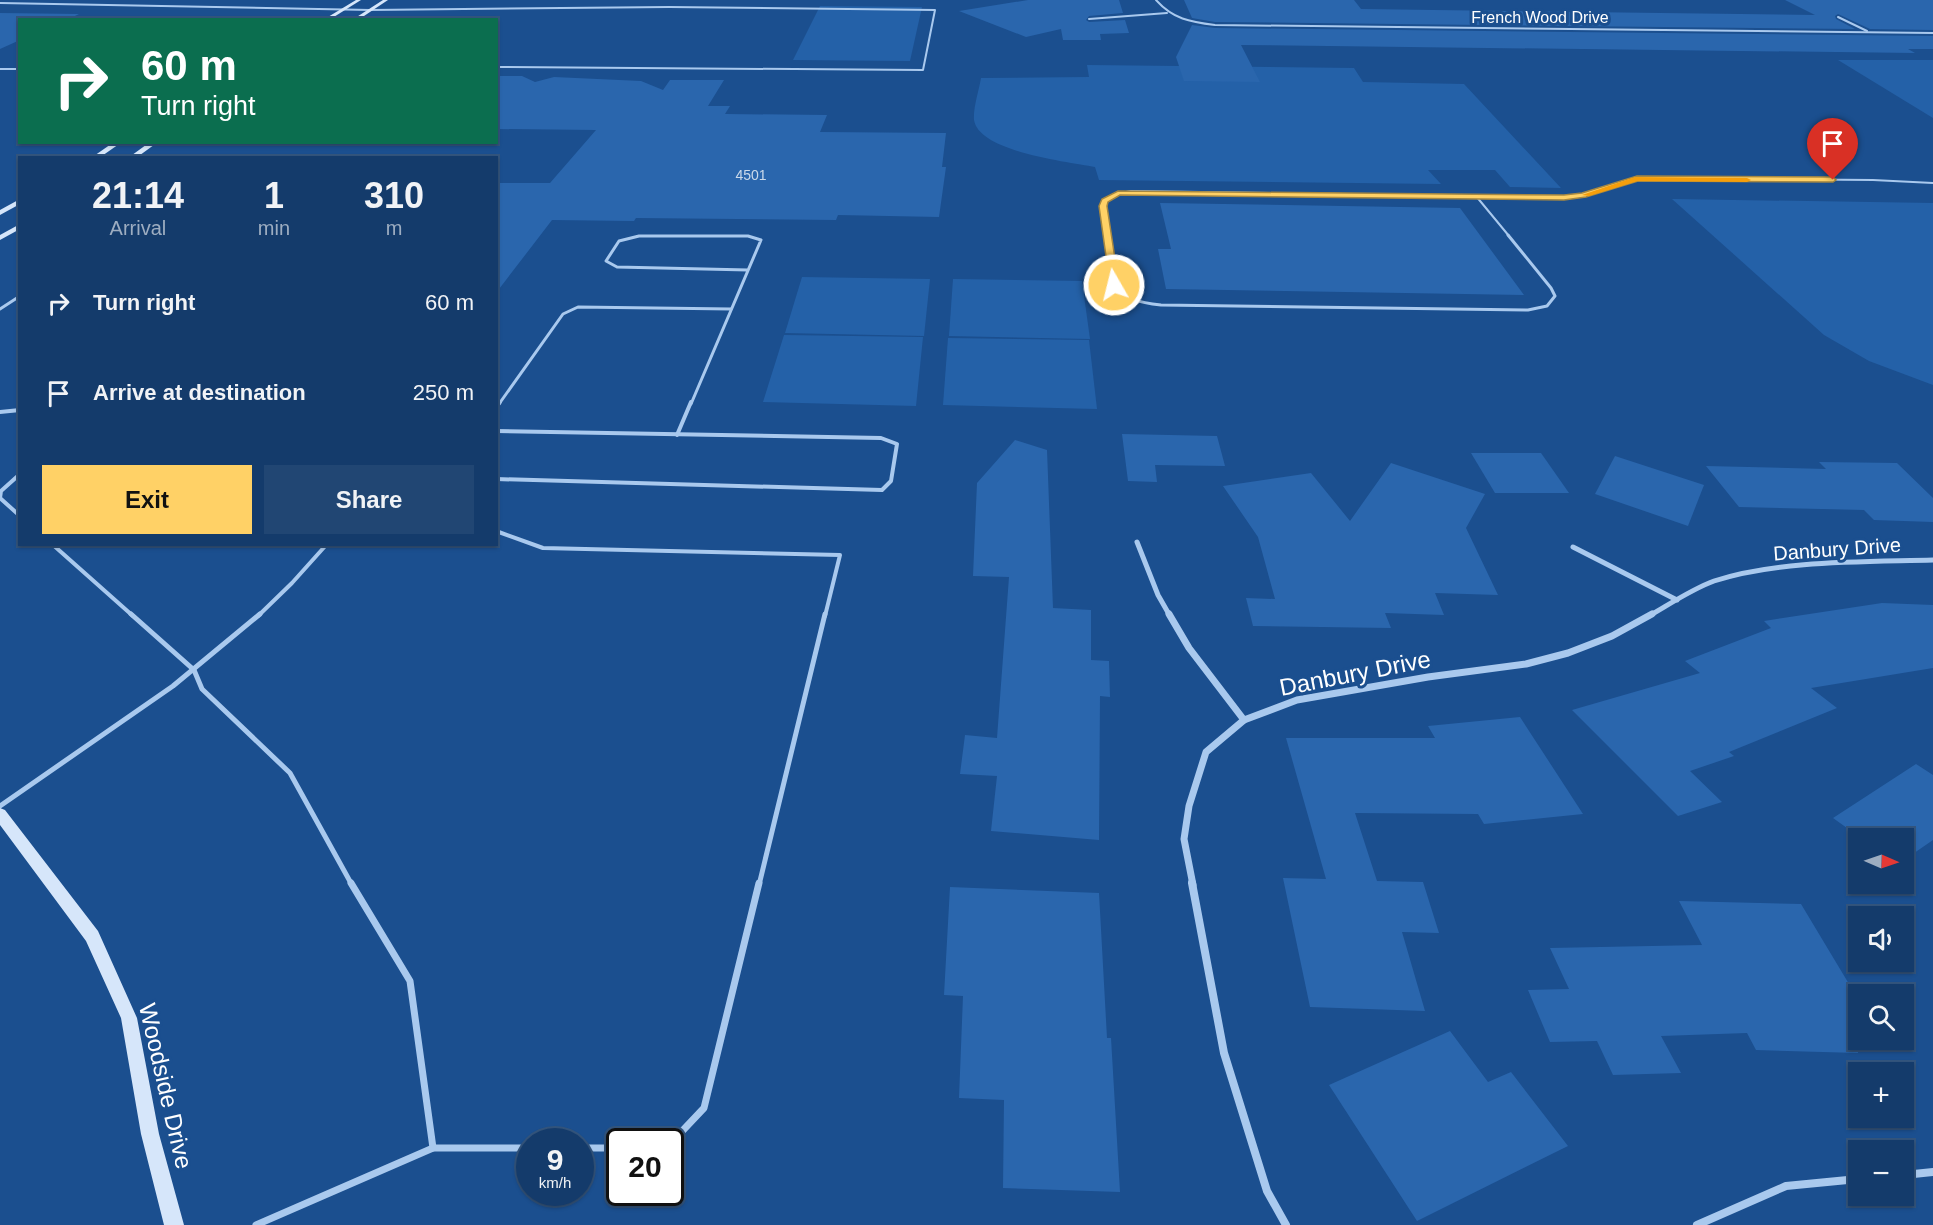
<!DOCTYPE html>
<html lang="en">
<head>
<meta charset="utf-8">
<style>
	:root { --surface:#143b6b; --page:#214673; --text:#f1f3f6; --muted:#9dadc1; --line:#33557e; --accent:#ffd166 }
	body { margin:0; font-family:Helvetica,sans-serif; background:var(--page); color:var(--text); height:100vh; display:flex; flex-direction:column; font-size:22px; white-space:nowrap }
	* { box-sizing:border-box; margin:0 }
	p { font-size:20px; color:var(--muted) }
	.icon { flex:none; width:33px; height:33px; fill:none; stroke:currentColor; stroke-width:2; stroke-linecap:round; stroke-linejoin:round }
	.map { position:relative; flex:1; overflow:hidden }
	.panel { position:absolute; left:18px; top:156px; width:480px; height:390px; display:flex; flex-direction:column; background:var(--surface); border-radius:0px; box-shadow:0 2px 4px #0004,0 0 0 2px var(--line) }
	.panel>* { flex:none }
	.guide { position:absolute; left:18px; top:18px; width:480px; height:126px; border-radius:0px; box-shadow:0 2px 4px #0004,0 0 0 2px var(--line); background:#0b6e4f; color:#fff; overflow:hidden }
	.needle { width:39px; rotate:92deg }
	.controls { position:absolute; left:1848px; top:828px; display:grid; gap:12px }
	.controls a { display:grid; place-items:center; width:66px; height:66px; border-radius:0px; background:var(--surface); box-shadow:0 2px 4px #0004,0 0 0 2px var(--line); font-size:30px }
	.speed { position:absolute; left:516px; top:1128px; display:flex; gap:12px; font-size:30px; font-weight:700; text-align:center }
	.speed>* { display:grid; place-content:center; width:78px; height:78px; border-radius:50%; background:var(--surface); box-shadow:0 2px 4px #0004,0 0 0 2px var(--line); line-height:1 }
	.speed small { font-size:15px; font-weight:400 }
	.speed .limit { border:3px solid #111; border-radius:9px; background:#fff; color:#111 }
	.pin { position:absolute; display:grid; place-items:center; width:51px; height:51px; color:#fff; margin:-62px -26px; border-radius:50% 50% 50% 0; rotate:-45deg; box-shadow:0 0 6px #0007 }
	.pin .icon { rotate:45deg }
	.me { position:absolute; width:66px; margin:-33px; rotate:352deg; stroke-linejoin:round; filter:drop-shadow(0 0 4px #0008) }
	.turn { display:flex; align-items:center; gap:21px; height:126px; padding:0 24px; font-size:27px }
	.turn .icon { width:78px; height:78px; stroke-width:2.5 }
	.turn b { display:block; font-size:42px; line-height:51px }
	.eta { display:flex; justify-content:space-evenly; align-items:center; height:102px; text-align:center }
	.eta b { font-size:36px; font-weight:700; line-height:42px }
	.cta { display:flex; gap:12px; margin-top:auto; padding:12px 24px }
	.cta a { flex:1; height:69px; border-radius:0px; background:var(--accent); color:#111; font-size:24px; font-weight:700; line-height:69px; text-align:center }
	.cta a+a { background:var(--page); color:var(--text) }
	ul { padding:0; list-style:none }
	li { display:flex; align-items:center; gap:18px; height:90px; padding:0 24px }
	li div { flex:1 }
	li b { display:block; font-size:22px }
	li em { font-style:normal }
	.map>svg:first-child { display:block }
	.green { fill:#2461a8 }
	.building { fill:#2a66ad }
	.lines { fill:none; stroke-linecap:round; stroke-linejoin:round }
	.lane-far4 { stroke:#a9c9ee; stroke-width:2 }
	.lane-far3 { stroke:#a9c9ee; stroke-width:3 }
	.lane-far2 { stroke:#a9c9ee; stroke-width:4 }
	.lane-far1 { stroke:#a9c9ee; stroke-width:5 }
	.lane { stroke:#a9c9ee; stroke-width:7 }
	.street-far3 { stroke:#a9c9ee; stroke-width:2 }
	.street-far2 { stroke:#a9c9ee; stroke-width:5 }
	.street-far1 { stroke:#a9c9ee; stroke-width:7 }
	.street { stroke:#a9c9ee; stroke-width:8 }
	.secondary { fill:#d6e6fa; fill-rule:evenodd }
	.route { fill:#ffd166; stroke:#a68842; stroke-width:1.5 }
	.slow { fill:#f59e0b }
	.labels { text-anchor:middle; dominant-baseline:central; stroke-width:6; stroke-linejoin:round; paint-order:stroke }
	.far-number-label { font-size:14px; fill:#cad9ea }
	.far-street-label { font-size:16px; fill:#fff; stroke:#1b4f8f }
	.street-label { font-size:20px; fill:#fff; stroke:#1b4f8f }
	.near-street-label { font-size:24px; fill:#fff; stroke:#1b4f8f }
</style>
</head>
<body>
<div class="map">
<svg width="1933" height="1225" viewBox="0 0 1933 1225">
	<rect width="100%" height="100%" fill="#1b4f8f"/>
	<!-- green -->
	<g class="green">
		<path d="M820,6L922,7L910,61L793,60Z"/>
		<path d="M1838,60H1933V118Z"/>
		<path d="M1087,65L1354,68L1363,82L1464,84L1561,188L1510,187L1495,170H1428L1441,184L1099,180L1095,167C1069,162 979,152 974,120C973,108 979,90 981,78L1089,77Z"/>
		<path d="M1672,199L1933,203V385L1869,361L1824,335Z"/>
		<path d="M802,277L930,279L924,336L785,333Z"/>
		<path d="M953,279L1082,281L1090,339L949,336Z"/>
		<path d="M784,335L923,337L916,406L763,402Z"/>
		<path d="M948,338L1089,340L1097,409L943,405Z"/>
	</g>
	<!-- building -->
	<g class="building">
		<path d="M1028,0H1119L1123,13L1089,16L1086,20L1089,22L1125,20L1129,33L1100,34L1101,40H1063L1061,29L1026,37L959,11Z"/>
		<path d="M1184,0H1354L1361,9L1815,15L1785,0H1933V30L1870,29L1838,14L1835,16L1836,19L1855,29L1215,22L1192,18Z"/>
		<path d="M0,13L79,14L67,20H20V40L0,49Z"/>
		<path d="M1192,25L1215,28L1933,36V49H1908L1915,53L1241,45L1260,82L1184,81L1176,57Z"/>
		<path d="M496,76H522L535,82L554,77L641,81L663,90L670,80H724L708,106H730L725,114L827,115L820,132L946,133L942,167H946L939,217L838,215L836,220L636,218L634,221L552,220L496,293V183H550L596,130L496,129Z"/>
		<path d="M1160,203L1460,208L1524,295L1166,289L1158,249H1171Z"/>
		<path d="M1122,434L1217,436L1225,466L1155,465L1157,482L1128,481Z"/>
		<path d="M1015,440L1047,450L1053,608L1091,610V660L1109,661L1110,697L1100,696L1099,840L991,831L997,776L960,774L965,735L997,738L1009,577L973,576L977,483Z"/>
		<path d="M1471,453H1541L1569,493H1495Z"/>
		<path d="M1615,456L1704,485L1688,526L1595,494Z"/>
		<path d="M1819,462L1897,463L1933,498V522L1874,520L1864,510L1739,507L1706,466L1826,469Z"/>
		<path d="M1391,463L1485,494L1466,528L1498,595L1435,593L1444,615L1385,613L1391,628L1253,626L1246,598L1275,599L1258,537L1223,486L1311,473L1350,521Z"/>
		<path d="M1882,603L1933,605V668L1811,688L1837,708L1729,752L1734,756L1690,771L1722,802L1678,816L1572,710L1700,673L1685,661L1771,628L1764,621Z"/>
		<path d="M1520,717L1583,814L1484,824L1478,814L1355,813L1377,881L1423,882L1439,933L1402,932L1425,1011L1310,1007L1283,878L1326,879L1286,738H1435L1428,726Z"/>
		<path d="M1916,764L1933,775V840L1904,860V838H1861L1833,818Z"/>
		<path d="M950,887L1099,893L1107,1038H1111L1120,1192L1003,1188L1004,1100L959,1098L963,996L944,995Z"/>
		<path d="M1679,901L1801,904L1858,999V1053L1756,1050L1747,1033L1661,1036L1681,1073L1613,1075L1597,1041L1550,1042L1528,990L1569,989L1550,948L1702,945Z"/>
		<path d="M1450,1031L1488,1082L1511,1072L1568,1146L1417,1221L1329,1085Z"/>
	</g>
	<g class="lines">
		<!-- lane-far4 -->
		<g class="lane-far4">
			<path d="M370,10L669,7L935,10L923,70L496,67"/>
			<path d="M1476,196L1509,236"/>
			<path d="M637,236H749"/>
			<path d="M1106,236L1103,205C1109,194 1120,193 1131,191L1564,197L1583,195L1637,178L1873,180L1933,183"/>
		</g>
		<!-- lane-far3 -->
		<g class="lane-far3">
			<path d="M1106,235C1112,283 1107,299 1161,305L1528,310L1547,306L1555,296L1551,288L1508,235"/>
			<path d="M0,309L20,296"/>
			<path d="M499,404L563,314L578,307L731,309"/>
			<path d="M691,404L761,240L748,236H639L619,241L606,261L617,267L748,270"/>
		</g>
		<!-- lane-far2 -->
		<g class="lane-far2">
			<path d="M496,408L500,402"/>
			<path d="M0,412L20,410"/>
			<path d="M496,431L881,438L897,444L891,481L882,490L496,479"/>
			<path d="M677,435L691,402"/>
			<path d="M20,474L1,491L0,498L20,516"/>
			<path d="M496,531L543,548L840,555L825,616"/>
			<path d="M52,544L133,616"/>
			<path d="M258,616L292,583L327,544"/>
		</g>
		<!-- lane-far1 -->
		<g class="lane-far1">
			<path d="M131,614L194,670L202,689L290,773L352,885"/>
			<path d="M0,806L173,686L260,614"/>
			<path d="M759,885L825,614"/>
		</g>
		<!-- lane -->
		<g class="lane">
			<path d="M351,883L410,981L433,1148"/>
			<path d="M670,1144L704,1108L759,883"/>
			<path d="M580,1148H620"/>
			<path d="M256,1225L433,1148H530"/>
		</g>
		<!-- street-far3 -->
		<g class="street-far3">
			<path d="M1156,0C1173,19 1190,22 1215,25L1933,33"/>
			<path d="M0,3L370,10"/>
			<path d="M1838,17L1867,31"/>
			<path d="M1089,19L1167,13"/>
			<path d="M0,69H20"/>
		</g>
		<!-- street-far2 -->
		<g class="street-far2">
			<path d="M1137,542L1158,595L1170,616"/>
			<path d="M1573,547L1677,600"/>
			<path d="M1649,616C1670,604 1692,589 1714,581C1777,560 1866,562 1933,560"/>
		</g>
		<!-- street-far1 -->
		<g class="street-far1">
			<path d="M1169,614L1189,648L1244,720"/>
			<path d="M1193,885L1184,839L1189,806L1206,752L1244,720L1297,700L1428,677L1526,664L1568,653L1612,636L1652,614"/>
		</g>
		<!-- street -->
		<g class="street">
			<path d="M1192,883L1224,1053L1267,1191L1286,1225"/>
			<path d="M1904,1175L1933,1172"/>
			<path d="M1697,1225L1786,1186L1858,1179"/>
		</g>
		<!-- secondary -->
		<g class="secondary">
			<path d="M356,0H361L329,20H323Z"/>
			<path d="M383,0H388L358,20H352Z"/>
			<path d="M114,142H122L99,158H91Z"/>
			<path d="M150,142H158L136,158H128Z"/>
			<path d="M20,199V204L0,215V210Z"/>
			<path d="M20,224V229L0,240V235Z"/>
			<path d="M0,808L5,810L98,931L137,1018L159,1134L184,1225H164L141,1134L121,1018L86,941L0,825Z"/>
		</g>
	</g>
	<!-- route -->
	<path class="route" d="M1637,176L1833,177L1836,180L1833,182L1638,181L1586,197L1564,200L1120,195L1108,202L1107,206L1119,285L1114,288L1110,285L1099,206L1102,199L1118,191L1564,195L1582,193Z"/>
	<!-- slow -->
	<path class="slow" d="M1635,177L1747,178L1751,180L1747,182L1638,181L1589,196L1582,195Z"/>
	<g class="labels">
		<!-- far-number labels -->
		<g class="far-number-label">
			<text x="751" y="175">4501</text>
		</g>
		<!-- far-street labels -->
		<g class="far-street-label">
			<text x="1540" y="17">French Wood Drive</text>
		</g>
		<!-- street labels -->
		<g class="street-label">
			<text transform="translate(1837 549) rotate(-4)">Danbury Drive</text>
		</g>
		<!-- near-street labels -->
		<g class="near-street-label">
			<text transform="translate(1355 673) rotate(-11)">Danbury Drive</text>
			<text transform="translate(166 1086) rotate(77)">Woodside Drive</text>
		</g>
	</g>
</svg>
<div class="controls">
<a><svg class="needle" viewBox="-14 -14 28 28"><path d="M0-13l5 13h-10z" fill="#e53935"/><path d="M0 13l5-13h-10z" fill="#9dadc1"/></svg></a>
<a><svg class="icon" aria-label="sound" viewBox="0 0 24 24"><path d="M4 9h4l5-4v14l-5-4H4zM17 9q2 3 0 6"/></svg></a>
<a><svg class="icon" aria-label="search" viewBox="0 0 24 24"><circle cx="10" cy="10" r="6"/><path d="M15 15l6 6"/></svg></a>
<a>+</a>
<a>−</a>
</div>
<div class="speed"><div>9<small>km/h</small></div><div class="limit">20</div></div>
<div class="pin" style="left:1833px;top:180px;background:#d93025"><svg class="icon" aria-label="arrive" viewBox="0 0 24 24"><path d="M6 21V4h12l-3 4 3 4H6"/></svg></div>
<svg class="me" style="left:1114px;top:285px" viewBox="-20 -20 40 40"><circle r="17" fill="#ffd166" stroke="#fff" stroke-width="3"/><path d="M0-11L8 9 0 5-8 9z" fill="#fff"/></svg>
<div class="guide">
<div class="turn"><svg class="icon" aria-label="right" viewBox="0 0 24 24"><path d="M7 20v-9h11M14 6l5 5-5 5"/></svg><div><b>60 m</b>Turn right</div></div>
</div>
<section class="panel">
<div class="eta">
<div><b>21:14</b><p>Arrival</p></div>
<div><b>1</b><p>min</p></div>
<div><b>310</b><p>m</p></div>
</div>
<ul>
<li><svg class="icon" aria-label="right" viewBox="0 0 24 24"><path d="M7 20v-9h11M14 6l5 5-5 5"/></svg><div><b>Turn right</b></div><em>60 m</em></li>
<li><svg class="icon" aria-label="arrive" viewBox="0 0 24 24"><path d="M6 21V4h12l-3 4 3 4H6"/></svg><div><b>Arrive at destination</b></div><em>250 m</em></li>
</ul>
<div class="cta"><a>Exit</a><a>Share</a></div>
</section>
</div>
</body>
</html>
